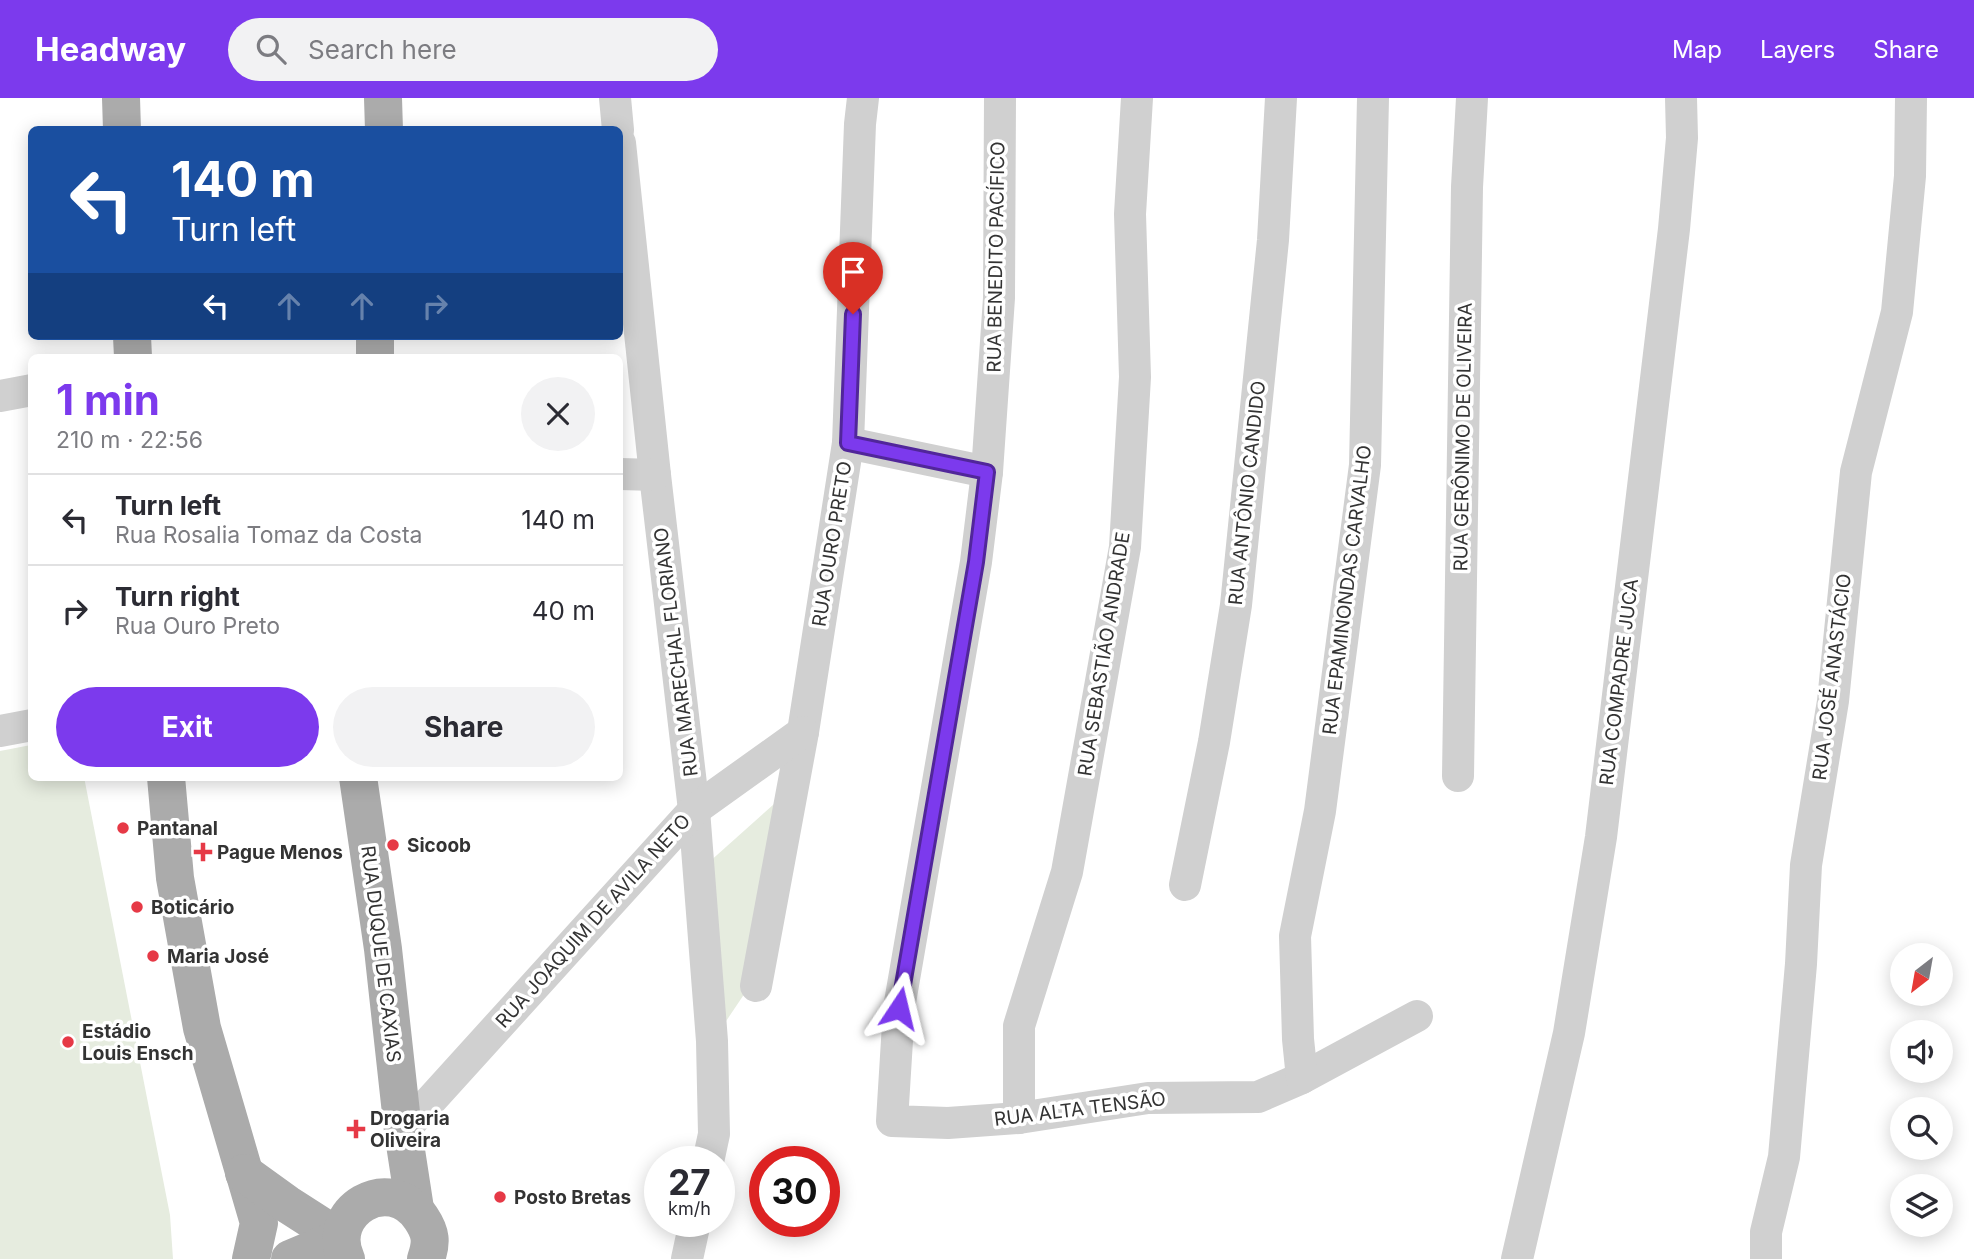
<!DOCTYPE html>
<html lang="en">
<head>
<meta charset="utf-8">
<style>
	:root { --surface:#fff; --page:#f2f2f3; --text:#2b2b33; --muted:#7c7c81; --line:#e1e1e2; --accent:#7c3aed }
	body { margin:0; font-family:Inter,sans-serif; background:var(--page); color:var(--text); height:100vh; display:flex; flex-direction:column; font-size:26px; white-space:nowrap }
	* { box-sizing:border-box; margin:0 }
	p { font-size:23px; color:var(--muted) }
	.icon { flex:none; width:38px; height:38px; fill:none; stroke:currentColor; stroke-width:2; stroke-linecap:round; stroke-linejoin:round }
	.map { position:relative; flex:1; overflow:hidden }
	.panel { position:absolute; left:28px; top:256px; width:595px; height:427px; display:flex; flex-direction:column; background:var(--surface); border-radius:10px; box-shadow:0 4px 18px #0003 }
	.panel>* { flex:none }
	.banner { position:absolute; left:28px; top:28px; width:595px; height:214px; border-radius:10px; box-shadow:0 4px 18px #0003; background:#1a4fa0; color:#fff; overflow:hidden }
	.needle { width:46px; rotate:211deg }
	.tools { position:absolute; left:1890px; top:845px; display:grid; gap:14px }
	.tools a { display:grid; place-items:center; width:63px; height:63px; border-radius:50%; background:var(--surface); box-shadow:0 4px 18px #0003; font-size:35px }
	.speed { position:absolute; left:644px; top:1048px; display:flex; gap:14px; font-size:35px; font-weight:700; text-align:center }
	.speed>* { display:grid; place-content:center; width:91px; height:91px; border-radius:50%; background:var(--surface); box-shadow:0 4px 18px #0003; line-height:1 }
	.speed small { font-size:18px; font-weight:400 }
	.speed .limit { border:10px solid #d22; background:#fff; color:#111 }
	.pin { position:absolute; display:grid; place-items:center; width:60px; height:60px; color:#fff; margin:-72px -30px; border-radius:50% 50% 50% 0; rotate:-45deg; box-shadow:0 0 7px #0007 }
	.pin .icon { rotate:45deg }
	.me { position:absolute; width:77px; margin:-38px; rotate:10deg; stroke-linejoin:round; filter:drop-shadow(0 0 5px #0008) }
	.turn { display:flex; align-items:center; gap:24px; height:147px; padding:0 28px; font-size:32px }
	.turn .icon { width:91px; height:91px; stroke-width:2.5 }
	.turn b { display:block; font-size:49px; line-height:60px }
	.lanes { display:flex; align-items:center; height:66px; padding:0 28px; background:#0003; justify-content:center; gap:35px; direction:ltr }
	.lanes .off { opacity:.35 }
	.round { display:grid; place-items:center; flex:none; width:74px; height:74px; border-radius:37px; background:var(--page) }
	.head { display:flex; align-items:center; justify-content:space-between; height:119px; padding:0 28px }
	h1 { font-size:42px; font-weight:700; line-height:52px; color:var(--accent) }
	.primary-button { display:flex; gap:14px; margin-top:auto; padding:14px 28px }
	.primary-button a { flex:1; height:80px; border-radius:42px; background:var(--accent); color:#fff; font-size:28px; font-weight:700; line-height:80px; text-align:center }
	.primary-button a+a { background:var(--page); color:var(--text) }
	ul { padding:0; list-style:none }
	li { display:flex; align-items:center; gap:21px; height:91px; padding:0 28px; border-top:2px solid var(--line) }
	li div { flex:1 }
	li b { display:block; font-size:26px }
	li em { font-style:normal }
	header { display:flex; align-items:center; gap:42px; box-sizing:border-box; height:98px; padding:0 35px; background:var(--accent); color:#fff }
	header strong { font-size:33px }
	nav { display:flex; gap:38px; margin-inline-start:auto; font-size:24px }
	.search { width:490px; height:63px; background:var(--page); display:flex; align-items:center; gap:18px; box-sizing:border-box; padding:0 24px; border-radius:38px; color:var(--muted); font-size:26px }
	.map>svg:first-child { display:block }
	.green { fill:#e6ecdf }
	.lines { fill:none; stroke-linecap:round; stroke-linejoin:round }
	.minor { stroke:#d0d0d0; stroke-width:32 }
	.major { stroke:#ababab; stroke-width:38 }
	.route-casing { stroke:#51269a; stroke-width:18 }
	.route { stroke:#7c3aed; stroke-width:12 }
	.poi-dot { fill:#e63946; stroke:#fff; stroke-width:2.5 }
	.labels { text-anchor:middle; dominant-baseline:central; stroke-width:7; stroke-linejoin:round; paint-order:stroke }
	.street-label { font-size:19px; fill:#333; stroke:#fff }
	.poi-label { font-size:19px; font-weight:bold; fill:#333; stroke:#fff; text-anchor:start }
</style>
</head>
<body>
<header>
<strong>Headway</strong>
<div class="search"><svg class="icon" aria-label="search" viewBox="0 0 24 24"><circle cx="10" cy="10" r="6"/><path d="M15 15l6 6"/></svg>Search here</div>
<nav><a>Map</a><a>Layers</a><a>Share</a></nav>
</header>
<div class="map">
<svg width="1974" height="1161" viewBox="0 0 1974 1161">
	<rect width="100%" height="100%" fill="#fff"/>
	<!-- green -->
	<g class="green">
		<path d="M31,647L32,679H84L170,1117L173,1161H0V653Z"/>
		<path d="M783,698L747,892L710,947L698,774Z"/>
	</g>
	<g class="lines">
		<!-- minor -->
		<g class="minor">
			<path d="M615,0L618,32"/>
			<path d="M1000,0L999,200L987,374L976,464L899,910L892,1023L948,1025L1019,1020L1148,1000L1258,999L1302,980L1417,918"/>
			<path d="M620,45L655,377L694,712L712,943L714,1036L708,1064"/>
			<path d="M0,298L32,292"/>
			<path d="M848,345L987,374"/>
			<path d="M620,376L655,377"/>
			<path d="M0,633L32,627"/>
			<path d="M1458,678L1467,89L1472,0"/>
			<path d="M1185,787L1214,644L1236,507L1273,142L1281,0"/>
			<path d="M756,888L803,634L848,345L860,26L863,0"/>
			<path d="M1302,980L1298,941L1295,838L1320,713L1365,367L1373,0"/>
			<path d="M1019,1020V928L1067,774L1125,449L1135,279L1130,116L1137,0"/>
			<path d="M403,1033L694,712L803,634"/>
			<path d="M687,1161L695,1124"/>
			<path d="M1517,1161L1569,935L1601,739L1674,131L1682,40L1681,0"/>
			<path d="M1766,1161V1134L1784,1059L1801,866L1806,767L1833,603L1856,374L1897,214L1910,78L1911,0"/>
		</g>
		<!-- major -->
		<g class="major">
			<path d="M121,0L122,32"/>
			<path d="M383,0L384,32"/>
			<path d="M132,238L133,259"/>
			<path d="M375,259V238"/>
			<path d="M166,679L175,780L202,930L259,1125L251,1161"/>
			<path d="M358,679L383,851L403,1033L415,1111"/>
			<path d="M244,1075L287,1106L340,1140"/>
			<path d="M290,1161L340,1140"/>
			<path d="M346,1161C324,1114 389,1073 421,1120C431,1135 432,1144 426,1161"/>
		</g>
	</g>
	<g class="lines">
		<defs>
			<path id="route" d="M853,216L848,345L987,374L976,464L899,910"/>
		</defs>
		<!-- route casing -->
		<use href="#route" class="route-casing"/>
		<!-- route -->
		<use href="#route" class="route"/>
	</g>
	<!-- markers -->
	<g class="poi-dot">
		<circle cx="123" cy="730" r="7"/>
		<circle cx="393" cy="747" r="7"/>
		<path d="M199.5 743.5h7v7h7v7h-7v7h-7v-7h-7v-7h7z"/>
		<circle cx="137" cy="809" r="7"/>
		<circle cx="153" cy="858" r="7"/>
		<circle cx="68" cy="944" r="7"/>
		<path d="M352.5 1020.5h7v7h7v7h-7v7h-7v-7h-7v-7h7z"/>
		<circle cx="500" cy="1099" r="7"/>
	</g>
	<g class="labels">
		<!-- street labels -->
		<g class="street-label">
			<text transform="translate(996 159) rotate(-89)">RUA BENEDITO PACÍFICO</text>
			<text transform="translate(1463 339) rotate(-89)">RUA GERÔNIMO DE OLIVEIRA</text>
			<text transform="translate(1247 395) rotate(-84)">RUA ANTÔNIO CANDIDO</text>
			<text transform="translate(832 446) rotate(-81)">RUA OURO PRETO</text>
			<text transform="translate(1347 492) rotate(-83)">RUA EPAMINONDAS CARVALHO</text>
			<text transform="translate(676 554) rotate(-97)">RUA MARECHAL FLORIANO</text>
			<text transform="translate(1104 556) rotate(-81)">RUA SEBASTIÃO ANDRADE</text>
			<text transform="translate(1832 579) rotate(-83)">RUA JOSÉ ANASTÁCIO</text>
			<text transform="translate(1619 584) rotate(-83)">RUA COMPADRE JUCA</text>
			<text transform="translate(593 823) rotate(-48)">RUA JOAQUIM DE AVILA NETO</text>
			<text transform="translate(381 856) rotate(83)">RUA DUQUE DE CAXIAS</text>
			<text transform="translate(1080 1011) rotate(-7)">RUA ALTA TENSÃO</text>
		</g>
		<!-- poi labels -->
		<g class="poi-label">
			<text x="137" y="730">Pantanal</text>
			<text x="407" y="747">Sicoob</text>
			<text x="217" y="754">Pague Menos</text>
			<text x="151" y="809">Boticário</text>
			<text x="167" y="858">Maria José</text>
			<text x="82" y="933">Estádio<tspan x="82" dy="22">Louis Ensch</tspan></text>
			<text x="370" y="1020">Drogaria<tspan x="370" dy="22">Oliveira</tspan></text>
			<text x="514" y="1099">Posto Bretas</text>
		</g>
	</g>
</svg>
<div class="tools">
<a><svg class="needle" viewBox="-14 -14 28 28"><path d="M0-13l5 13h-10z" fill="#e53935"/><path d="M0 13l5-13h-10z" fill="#7c7c81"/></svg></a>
<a><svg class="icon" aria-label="sound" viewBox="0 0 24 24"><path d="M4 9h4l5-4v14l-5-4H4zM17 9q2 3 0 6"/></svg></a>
<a><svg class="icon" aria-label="search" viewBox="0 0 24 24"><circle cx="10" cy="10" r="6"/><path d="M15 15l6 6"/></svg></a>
<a><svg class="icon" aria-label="layers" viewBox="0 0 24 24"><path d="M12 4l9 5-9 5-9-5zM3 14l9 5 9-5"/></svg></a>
</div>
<div class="speed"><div>27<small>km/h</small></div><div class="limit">30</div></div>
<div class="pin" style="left:853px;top:216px;background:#d93025"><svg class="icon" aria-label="arrive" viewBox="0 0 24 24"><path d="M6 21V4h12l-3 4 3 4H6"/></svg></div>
<svg class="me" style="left:899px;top:910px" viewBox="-20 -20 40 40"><path d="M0-17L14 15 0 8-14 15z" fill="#7c3aed" stroke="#fff" stroke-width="4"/></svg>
<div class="banner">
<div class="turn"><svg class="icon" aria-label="left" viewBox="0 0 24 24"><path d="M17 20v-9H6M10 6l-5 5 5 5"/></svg><div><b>140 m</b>Turn left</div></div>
<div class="lanes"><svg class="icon" aria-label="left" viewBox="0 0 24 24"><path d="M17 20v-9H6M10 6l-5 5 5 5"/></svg><svg class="icon off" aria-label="ahead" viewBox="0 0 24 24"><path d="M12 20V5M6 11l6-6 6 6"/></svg><svg class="icon off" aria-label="ahead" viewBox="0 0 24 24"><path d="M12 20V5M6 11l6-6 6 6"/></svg><svg class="icon off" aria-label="right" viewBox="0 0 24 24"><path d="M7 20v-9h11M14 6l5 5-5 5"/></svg></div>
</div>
<section class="panel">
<div class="head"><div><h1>1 min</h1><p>210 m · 22:56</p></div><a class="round"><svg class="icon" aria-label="close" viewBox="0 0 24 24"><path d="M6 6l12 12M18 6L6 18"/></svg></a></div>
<ul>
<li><svg class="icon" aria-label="left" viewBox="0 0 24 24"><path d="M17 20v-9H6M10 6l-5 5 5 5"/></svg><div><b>Turn left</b><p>Rua Rosalia Tomaz da Costa</p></div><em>140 m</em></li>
<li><svg class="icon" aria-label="right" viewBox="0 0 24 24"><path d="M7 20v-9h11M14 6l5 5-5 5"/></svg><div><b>Turn right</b><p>Rua Ouro Preto</p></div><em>40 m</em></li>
</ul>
<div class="primary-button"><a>Exit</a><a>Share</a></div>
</section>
</div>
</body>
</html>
